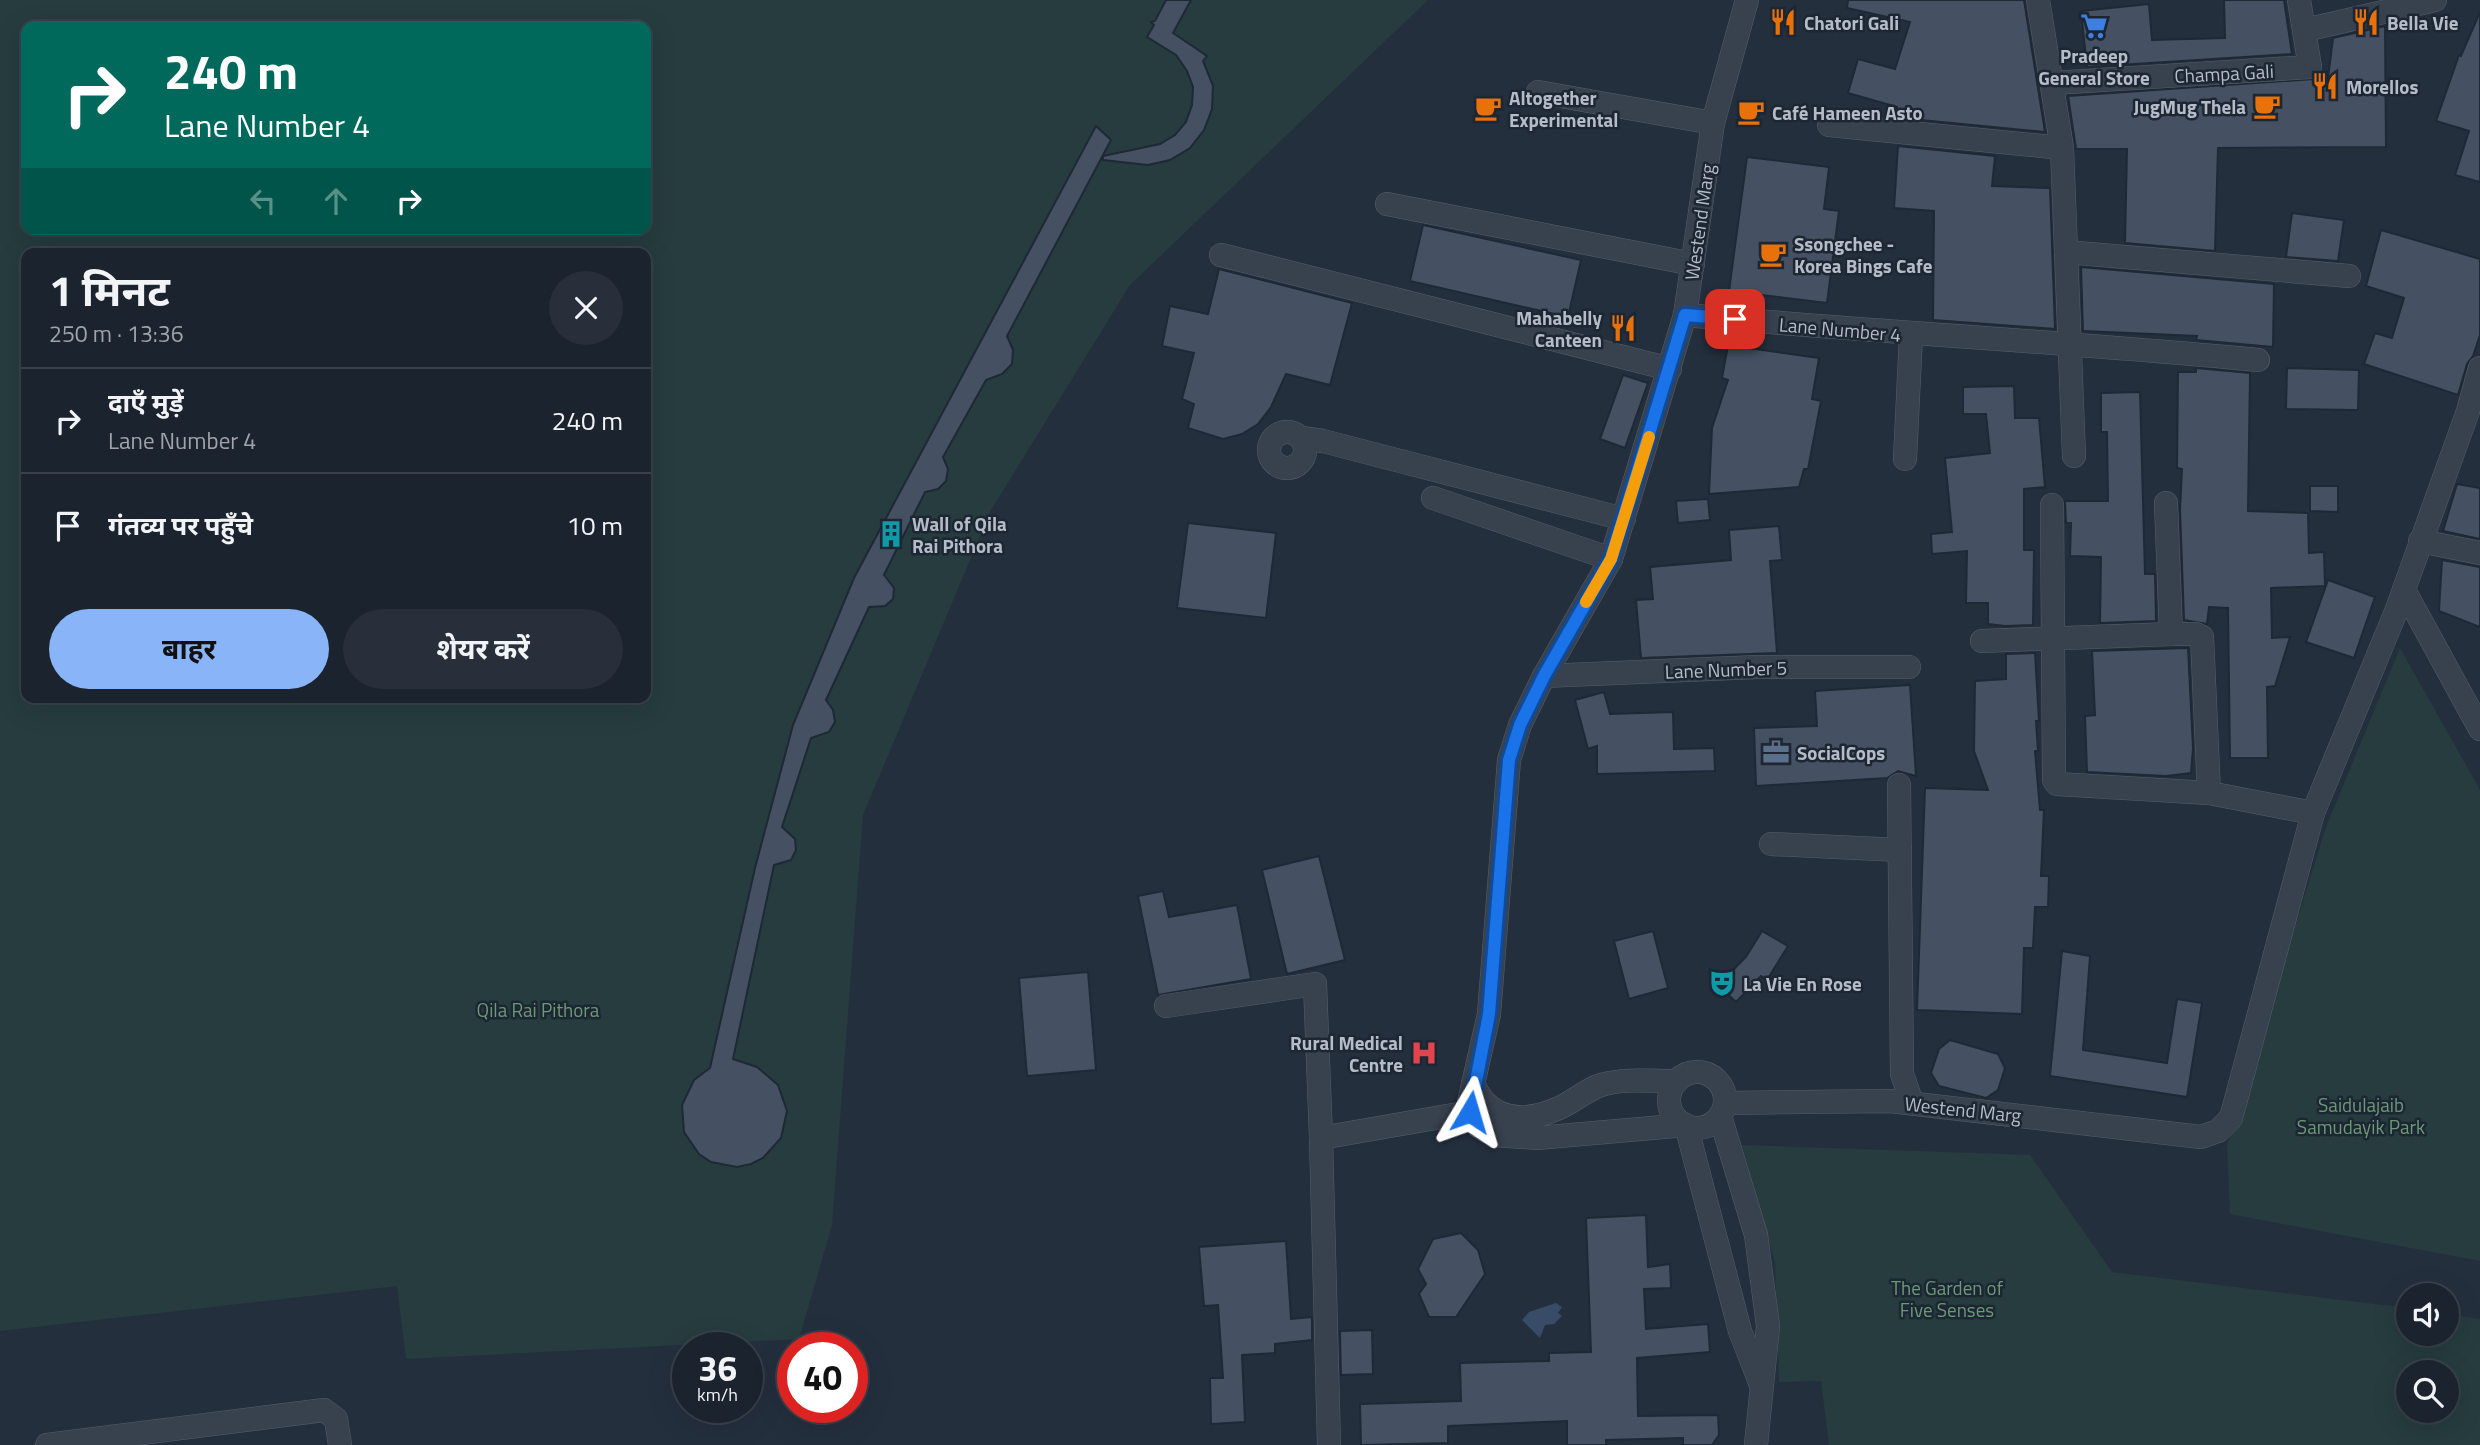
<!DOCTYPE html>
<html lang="hi">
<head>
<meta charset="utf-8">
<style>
	:root { --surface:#1b232e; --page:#282f3a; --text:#f1f3f6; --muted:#a0a4aa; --line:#39404a; --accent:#8ab4f8 }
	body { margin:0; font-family:"Titillium Web","Noto Sans Devanagari",sans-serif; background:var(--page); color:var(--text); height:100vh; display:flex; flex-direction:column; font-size:26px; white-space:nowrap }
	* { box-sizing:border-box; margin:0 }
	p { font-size:23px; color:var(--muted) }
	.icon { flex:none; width:38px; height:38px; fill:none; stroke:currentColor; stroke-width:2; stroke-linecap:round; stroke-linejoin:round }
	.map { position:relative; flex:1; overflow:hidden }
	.drawer { position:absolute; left:21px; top:248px; width:630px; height:455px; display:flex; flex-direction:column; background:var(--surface); border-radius:14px; box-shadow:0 7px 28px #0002,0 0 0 2px var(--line) }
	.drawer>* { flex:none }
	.guide { position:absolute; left:21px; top:21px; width:630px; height:214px; border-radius:14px; box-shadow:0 7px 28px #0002,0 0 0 2px var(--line); background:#00695c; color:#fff; overflow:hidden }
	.tools { position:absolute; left:2396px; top:1283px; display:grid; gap:14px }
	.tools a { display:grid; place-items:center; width:63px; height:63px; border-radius:50%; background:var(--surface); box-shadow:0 7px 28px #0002,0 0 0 2px var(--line); font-size:35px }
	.speed { position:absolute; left:672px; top:1332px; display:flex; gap:14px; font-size:35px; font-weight:700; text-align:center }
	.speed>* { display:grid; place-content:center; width:91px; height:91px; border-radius:50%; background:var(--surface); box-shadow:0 7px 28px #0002,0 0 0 2px var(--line); line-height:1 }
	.speed small { font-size:18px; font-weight:400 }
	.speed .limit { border:10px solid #d22; background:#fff; color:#111 }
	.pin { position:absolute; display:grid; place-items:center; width:60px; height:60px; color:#fff; margin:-30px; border-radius:14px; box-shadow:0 4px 10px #0006 }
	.me { position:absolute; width:77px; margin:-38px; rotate:7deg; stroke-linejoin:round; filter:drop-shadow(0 0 5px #0008) }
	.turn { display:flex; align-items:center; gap:24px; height:147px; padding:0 28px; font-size:32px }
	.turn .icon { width:91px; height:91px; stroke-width:2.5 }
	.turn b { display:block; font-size:49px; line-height:60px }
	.lanes { display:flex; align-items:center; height:66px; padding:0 28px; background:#0003; justify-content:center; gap:35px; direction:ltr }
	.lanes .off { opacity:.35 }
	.round { display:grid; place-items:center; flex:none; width:74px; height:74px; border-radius:37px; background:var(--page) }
	.summary { display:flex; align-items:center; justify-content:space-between; height:119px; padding:0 28px }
	h1 { font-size:42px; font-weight:700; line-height:52px }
	.button { display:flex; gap:14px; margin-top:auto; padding:14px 28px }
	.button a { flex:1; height:80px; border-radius:42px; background:var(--accent); color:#111; font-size:28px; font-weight:700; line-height:80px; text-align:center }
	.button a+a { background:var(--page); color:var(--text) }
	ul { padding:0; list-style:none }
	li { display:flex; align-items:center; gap:21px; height:105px; padding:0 28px; border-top:2px solid var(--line) }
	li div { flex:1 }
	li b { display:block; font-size:26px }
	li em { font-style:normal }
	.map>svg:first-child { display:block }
	.green { fill:#263c3f; fill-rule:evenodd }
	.water { fill:#394c67 }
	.building { fill:#455162; stroke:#1f2835; stroke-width:2 }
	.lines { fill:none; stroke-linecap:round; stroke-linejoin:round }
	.minor-casing { stroke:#565f6c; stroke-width:24 }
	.minor { stroke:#38414e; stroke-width:23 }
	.route-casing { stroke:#114b97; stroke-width:18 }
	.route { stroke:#1a73e8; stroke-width:12 }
	.slow { stroke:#f59e0b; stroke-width:12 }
	.labels { text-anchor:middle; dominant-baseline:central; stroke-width:5; stroke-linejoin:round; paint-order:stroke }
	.poi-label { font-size:19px; font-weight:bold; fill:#b4bcc9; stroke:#1d2633; text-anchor:start }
	.street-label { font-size:19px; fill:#b4bcc9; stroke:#1d2633 }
	.park-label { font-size:19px; fill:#6b9a76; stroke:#1d2633 }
</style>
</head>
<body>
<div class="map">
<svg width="2480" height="1445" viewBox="0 0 2480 1445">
	<rect width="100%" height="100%" fill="#242f3e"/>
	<!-- green -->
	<g class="green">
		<path d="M0,0H1428L1130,285L991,510L863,815L832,1225L799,1339L406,1359L397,1286L0,1331ZM26,26H646V229H26ZM26,254H646V698H26Z"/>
		<path d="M2400,648L2480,790V1261L2230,1214L2227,1145L2326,827Z"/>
		<path d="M1742,1145L2030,1155L2112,1272L2408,1308V1334H2446L2447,1314L2480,1319V1445H1829L1821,1381L1779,1382L1775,1263ZM2408,1372H2446V1410H2408Z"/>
	</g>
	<!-- water -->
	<path class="water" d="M1556,1303L1562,1307L1558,1313L1562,1316L1554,1324L1545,1325L1540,1338L1522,1320L1529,1312Z"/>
	<!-- building -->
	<g class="building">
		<path d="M1166,0H1191L1173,33L1207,56L1203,61L1213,86L1212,109L1204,130L1190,148L1170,160L1148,165L1103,160V156L1160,144L1175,135L1186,122L1192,105L1193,87L1187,71L1176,55L1147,37L1154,25L1151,22L1155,21Z"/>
		<path d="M1848,0H2024L2045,132L1900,118L1896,116L1897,107L1848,93L1858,59L1895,69L1910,22L1847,8Z"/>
		<path d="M2224,0H2284L2292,54L2087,67L2081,11L2149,4L2152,40L2225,38Z"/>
		<path d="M2480,12V182L2455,175L2469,131L2436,121L2459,55L2461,56Z"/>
		<path d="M2385,26L2386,147L2218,148L2215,251L2125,243L2127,149H2076L2068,96L2328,78L2333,38Z"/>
		<path d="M1096,126L1111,140L1007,336L1013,350L1012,364L1002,374L986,380L943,457L948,469L946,481L938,489L925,492L884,575L894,588L893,599L885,606L869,607L826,700L833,710L835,722L829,732L811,738L782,827L795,839L796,850L791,860L774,865L733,1059L757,1067L778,1085L787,1111L781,1138L763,1158L751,1164L737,1167L711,1162L699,1154L684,1132L682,1105L694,1080L710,1068L755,868L793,725L854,578Z"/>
		<path d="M1898,146L1995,156L1992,186L2050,188L2055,329L1933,320L1934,211L1894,208Z"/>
		<path d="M1747,157L1829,167L1824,209L1839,211L1827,303L1729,291Z"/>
		<path d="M2292,213L2344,220L2338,261L2286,257Z"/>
		<path d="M1423,225L1581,260L1568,317L1410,281Z"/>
		<path d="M2381,230L2480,259V335L2473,356L2467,364L2458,395L2364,364L2375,333L2392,338L2404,298L2366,286Z"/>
		<path d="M2081,267L2274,284L2273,347L2196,340L2197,336L2083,331Z"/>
		<path d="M1219,269L1352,303L1330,385L1286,374L1271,407L1258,424L1242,434L1223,439L1188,428L1194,404L1182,399L1194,353L1162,346L1170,306L1208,314Z"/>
		<path d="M1728,345L1819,358L1812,399L1821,401L1808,469H1804L1799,487L1709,494L1712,428L1728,380L1722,378Z"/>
		<path d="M2196,368L2250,373L2248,511L2308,513L2309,553L2324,552L2325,586L2271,588L2272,638L2290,637L2275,686L2267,687L2268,758H2230L2228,608L2209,607L2207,624L2184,620L2180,509L2182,469L2177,468L2178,372H2196Z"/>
		<path d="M2287,368L2359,370L2358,410L2286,409Z"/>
		<path d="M1623,375L1648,383L1625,448L1600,439Z"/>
		<path d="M2014,386L2015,418H2039L2045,487L2024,489V550H2034L2033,625L2005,626L1988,624V603H1966L1967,551L1932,554L1931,534L1952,532L1945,458L1990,453L1986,414H1963V387Z"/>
		<path d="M2140,392L2145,574H2155L2156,621L2100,623L2101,557L2070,556L2071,523H2066L2065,501H2108L2107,432H2101V393Z"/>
		<path d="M2457,484L2480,488V539L2443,531Z"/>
		<path d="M2310,486H2338V512L2310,511Z"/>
		<path d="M1708,499L1710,520L1678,523L1676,501Z"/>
		<path d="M1188,523L1276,533L1266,618L1177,608Z"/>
		<path d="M1779,526L1782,560L1770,561L1777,653L1641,658L1636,600L1653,599L1650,567L1731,560L1729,530Z"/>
		<path d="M2442,560L2480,567V627L2439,611Z"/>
		<path d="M2328,580L2375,597L2354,658L2306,642Z"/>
		<path d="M2188,648L2193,748L2191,773L2166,776L2087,772L2085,716L2095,715L2092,651Z"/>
		<path d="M2035,653L2039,721H2036L2038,751H2035L2040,810H2044L2041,876H2049L2048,907H2035L2033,948H2024L2022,1014L1917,1010L1925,788L1988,790L1974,751L1975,681L2006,679V654Z"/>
		<path d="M1910,685L1916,776L1898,771L1887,778L1756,786L1754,728L1817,726L1815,691Z"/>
		<path d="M1604,692L1610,714L1673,712L1674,749L1714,748L1715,771L1597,774V746L1588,749L1575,700Z"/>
		<path d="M1319,856L1345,960L1287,974L1262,870Z"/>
		<path d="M1163,891L1169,917L1237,905L1251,979L1158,995L1138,896Z"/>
		<path d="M1653,931L1668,988L1629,999L1614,941Z"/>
		<path d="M1762,931L1788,946L1767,980L1761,976L1736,1002L1718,985L1746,957Z"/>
		<path d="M2062,951L2090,956L2083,1050L2167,1063L2177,999L2202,1003L2187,1097L2050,1076Z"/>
		<path d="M1088,972L1096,1070L1027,1076L1019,978Z"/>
		<path d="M1950,1040L1998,1054L2005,1068L1998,1090L1986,1098L1939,1086L1931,1073L1939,1049Z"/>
		<path d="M1646,1215L1648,1267L1670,1264L1671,1288L1644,1289L1646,1329L1708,1324L1710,1352L1637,1358L1638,1416L1718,1415L1719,1435L1712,1445H1683V1438L1606,1440V1445H1567V1421L1448,1426V1443L1361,1445L1360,1404L1461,1401L1460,1363L1549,1361V1353L1591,1352L1586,1218Z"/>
		<path d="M1461,1233L1478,1250L1485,1274L1456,1317H1429L1419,1294L1426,1284L1418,1269L1433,1239Z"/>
		<path d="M1286,1241L1291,1319L1312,1317V1340L1275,1344V1353L1242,1355L1245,1422L1211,1424L1210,1378H1223L1218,1305L1204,1306L1199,1247Z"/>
		<path d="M1372,1330L1373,1374L1341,1375L1340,1331Z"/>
	</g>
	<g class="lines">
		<defs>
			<g id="minor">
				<path d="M1747,0L1713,123L1685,315L1611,559L1544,676L1520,725L1509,760L1489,1014L1469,1102L1471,1115L1478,1126L1494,1135L1537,1138L1686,1125L1740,1331L1761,1385"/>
				<path d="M2038,0L2062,148L2074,456"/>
				<path d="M2305,30L2435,0"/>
				<path d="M2053,83L2310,67L2299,0"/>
				<path d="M1538,92L1713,123"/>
				<path d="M1829,125L2062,148"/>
				<path d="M1387,204L1693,264"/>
				<path d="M2066,252L2349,276"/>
				<path d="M1221,255L1670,369"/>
				<path d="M1685,315C1876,332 2067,342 2258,360"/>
				<circle cx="1287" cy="450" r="18"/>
				<path d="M1302,438L1323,441L1624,519"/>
				<path d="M1905,459L1911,335"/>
				<path d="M1433,498L1611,559"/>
				<path d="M2166,503L2171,634"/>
				<path d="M2052,505L2054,780L2057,784L2209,793L2313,813"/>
				<path d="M2420,541L2480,553"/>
				<path d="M2404,590L2480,729"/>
				<path d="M1982,641L2171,634H2196L2202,637L2209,793"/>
				<path d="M1544,676L1757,667H1909"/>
				<path d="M1899,785L1902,1074L1912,1103"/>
				<path d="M1771,844L1900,850"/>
				<path d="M1166,1006L1315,984L1321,1138"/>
				<circle cx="1697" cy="1100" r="28"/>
				<path d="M1473,1083C1488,1121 1524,1124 1559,1108C1573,1102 1586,1090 1601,1085C1625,1078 1652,1081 1677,1081"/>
				<path d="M1725,1103L1890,1101L2201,1137L2218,1131L2231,1118L2313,813L2397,609L2468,411L2480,368"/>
				<path d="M1720,1116L1756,1235L1768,1326L1756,1445"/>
				<path d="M47,1445L324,1410L336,1419L340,1445"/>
				<path d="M1329,1445L1321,1138L1470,1112"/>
			</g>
		</defs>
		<!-- minor casing -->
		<use href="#minor" class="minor-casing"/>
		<!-- minor -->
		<use href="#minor" class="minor"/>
	</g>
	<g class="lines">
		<defs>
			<path id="route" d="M1470,1112L1489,1014L1509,760L1520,725L1544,676L1611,559L1685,315L1735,319"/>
		</defs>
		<!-- route casing -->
		<use href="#route" class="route-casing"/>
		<!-- route -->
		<use href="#route" class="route"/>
		<!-- slow -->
		<path class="slow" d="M1586,602L1611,559L1649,437"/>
	</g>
	<!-- icons -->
	<defs>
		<symbol id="restaurant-bare" viewBox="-9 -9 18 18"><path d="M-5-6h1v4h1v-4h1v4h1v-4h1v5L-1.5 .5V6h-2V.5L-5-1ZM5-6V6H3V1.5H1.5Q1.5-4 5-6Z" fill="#e8710a" stroke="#1d2633" stroke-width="2.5" paint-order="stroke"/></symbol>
		<symbol id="supermarket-bare" viewBox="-9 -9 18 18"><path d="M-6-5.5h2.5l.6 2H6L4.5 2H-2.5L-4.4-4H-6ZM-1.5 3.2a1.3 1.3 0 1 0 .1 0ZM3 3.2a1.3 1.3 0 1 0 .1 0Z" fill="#3f7fe0" stroke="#1d2633" stroke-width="2.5" paint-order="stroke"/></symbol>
		<symbol id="cafe-bare" viewBox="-9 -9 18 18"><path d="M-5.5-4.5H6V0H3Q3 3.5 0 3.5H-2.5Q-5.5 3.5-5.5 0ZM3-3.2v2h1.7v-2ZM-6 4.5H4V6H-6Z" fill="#e8710a" stroke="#1d2633" stroke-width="2.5" paint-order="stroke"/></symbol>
		<symbol id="building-bare" viewBox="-9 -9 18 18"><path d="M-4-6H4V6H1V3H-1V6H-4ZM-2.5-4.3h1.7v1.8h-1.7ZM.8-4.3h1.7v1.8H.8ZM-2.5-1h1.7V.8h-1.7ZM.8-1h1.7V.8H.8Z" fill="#0f9aa8" stroke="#1d2633" stroke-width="2.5" paint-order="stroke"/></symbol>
		<symbol id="office-bare" viewBox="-9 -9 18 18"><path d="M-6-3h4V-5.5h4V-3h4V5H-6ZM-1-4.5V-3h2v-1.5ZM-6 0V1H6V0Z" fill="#5c6f8a" stroke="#1d2633" stroke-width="2.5" paint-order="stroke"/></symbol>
		<symbol id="theatre-bare" viewBox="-9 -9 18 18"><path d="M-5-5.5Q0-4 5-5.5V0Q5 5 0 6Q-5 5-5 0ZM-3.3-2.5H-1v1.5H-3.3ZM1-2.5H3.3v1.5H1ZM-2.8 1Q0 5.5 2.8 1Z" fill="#0f9aa8" stroke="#1d2633" stroke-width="2.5" paint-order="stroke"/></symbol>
		<symbol id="hospital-bare" viewBox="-9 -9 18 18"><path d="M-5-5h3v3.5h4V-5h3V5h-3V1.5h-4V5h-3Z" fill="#e0444e" stroke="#1d2633" stroke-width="2.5" paint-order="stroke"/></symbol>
	</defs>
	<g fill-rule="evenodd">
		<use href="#restaurant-bare" x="1764" y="3" width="38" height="38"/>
		<use href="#restaurant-bare" x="2347" y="3" width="38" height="38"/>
		<use href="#supermarket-bare" x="2075" y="7" width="38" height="38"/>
		<use href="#restaurant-bare" x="2306" y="67" width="38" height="38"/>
		<use href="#cafe-bare" x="2248" y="87" width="38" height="38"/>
		<use href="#cafe-bare" x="1469" y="89" width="38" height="38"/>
		<use href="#cafe-bare" x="1732" y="93" width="38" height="38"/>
		<use href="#cafe-bare" x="1754" y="235" width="38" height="38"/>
		<use href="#restaurant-bare" x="1604" y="309" width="38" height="38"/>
		<use href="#building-bare" x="872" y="515" width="38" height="38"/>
		<use href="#office-bare" x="1757" y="733" width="38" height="38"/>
		<use href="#theatre-bare" x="1703" y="964" width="38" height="38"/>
		<use href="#hospital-bare" x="1405" y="1034" width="38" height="38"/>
	</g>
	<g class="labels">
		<!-- poi labels -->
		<g class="poi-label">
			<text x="1804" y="22">Chatori Gali</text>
			<text x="2387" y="22">Bella Vie</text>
			<text x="2094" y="55" text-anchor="middle">Pradeep<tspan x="2094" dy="22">General Store</tspan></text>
			<text x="2346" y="86">Morellos</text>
			<text x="1509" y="97">Altogether<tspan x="1509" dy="22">Experimental</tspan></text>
			<text x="2246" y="106" text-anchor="end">JugMug Thela</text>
			<text x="1772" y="112">Café Hameen Asto</text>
			<text x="1794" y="243">Ssongchee -<tspan x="1794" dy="22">Korea Bings Cafe</tspan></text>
			<text x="1602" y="317" text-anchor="end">Mahabelly<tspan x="1602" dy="22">Canteen</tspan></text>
			<text x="912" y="523">Wall of Qila<tspan x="912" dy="22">Rai Pithora</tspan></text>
			<text x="1797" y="752">SocialCops</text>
			<text x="1743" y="983">La Vie En Rose</text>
			<text x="1403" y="1042" text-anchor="end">Rural Medical<tspan x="1403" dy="22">Centre</tspan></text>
		</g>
		<!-- street labels -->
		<g class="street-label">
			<text transform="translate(2224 73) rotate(-3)">Champa Gali</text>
			<text transform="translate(1699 222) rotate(-82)">Westend Marg</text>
			<text transform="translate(1840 329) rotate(5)">Lane Number 4</text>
			<text transform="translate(1726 669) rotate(-2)">Lane Number 5</text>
			<text transform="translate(1963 1109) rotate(6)">Westend Marg</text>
		</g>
		<!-- park labels -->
		<g class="park-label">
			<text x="538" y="1009">Qila Rai Pithora</text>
			<text x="2361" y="1104">Saidulajaib<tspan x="2361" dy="22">Samudayik Park</tspan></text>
			<text x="1947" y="1287">The Garden of<tspan x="1947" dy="22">Five Senses</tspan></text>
		</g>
	</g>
</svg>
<div class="tools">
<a><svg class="icon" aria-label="sound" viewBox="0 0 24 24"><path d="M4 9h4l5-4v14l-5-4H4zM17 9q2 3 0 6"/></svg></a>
<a><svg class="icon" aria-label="search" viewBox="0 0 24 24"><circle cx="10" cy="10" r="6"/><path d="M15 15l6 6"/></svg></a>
</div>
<div class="speed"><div>36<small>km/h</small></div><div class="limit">40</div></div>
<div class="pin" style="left:1735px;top:319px;background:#d93025"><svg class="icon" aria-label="arrive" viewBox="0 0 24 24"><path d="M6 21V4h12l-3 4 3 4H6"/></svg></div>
<svg class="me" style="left:1470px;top:1112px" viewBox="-20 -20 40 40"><path d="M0-17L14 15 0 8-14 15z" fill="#1a73e8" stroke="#fff" stroke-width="4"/></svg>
<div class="guide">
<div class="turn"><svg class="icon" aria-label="right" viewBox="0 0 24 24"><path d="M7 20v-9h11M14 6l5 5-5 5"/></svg><div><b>240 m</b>Lane Number 4</div></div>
<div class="lanes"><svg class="icon off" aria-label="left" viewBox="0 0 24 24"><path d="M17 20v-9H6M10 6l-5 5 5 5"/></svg><svg class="icon off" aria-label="ahead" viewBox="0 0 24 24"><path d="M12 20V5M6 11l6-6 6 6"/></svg><svg class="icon" aria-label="right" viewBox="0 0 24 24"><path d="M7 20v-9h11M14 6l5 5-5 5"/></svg></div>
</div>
<section class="drawer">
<div class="summary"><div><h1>1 मिनट</h1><p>250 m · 13:36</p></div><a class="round"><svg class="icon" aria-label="close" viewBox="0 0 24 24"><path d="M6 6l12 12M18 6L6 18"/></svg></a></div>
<ul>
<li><svg class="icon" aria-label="right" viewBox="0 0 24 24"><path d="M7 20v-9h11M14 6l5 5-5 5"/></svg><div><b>दाएँ मुड़ें</b><p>Lane Number 4</p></div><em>240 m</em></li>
<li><svg class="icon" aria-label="arrive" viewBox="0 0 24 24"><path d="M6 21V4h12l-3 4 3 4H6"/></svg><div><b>गंतव्य पर पहुँचे</b></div><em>10 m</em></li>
</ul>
<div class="button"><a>बाहर</a><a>शेयर करें</a></div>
</section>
</div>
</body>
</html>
